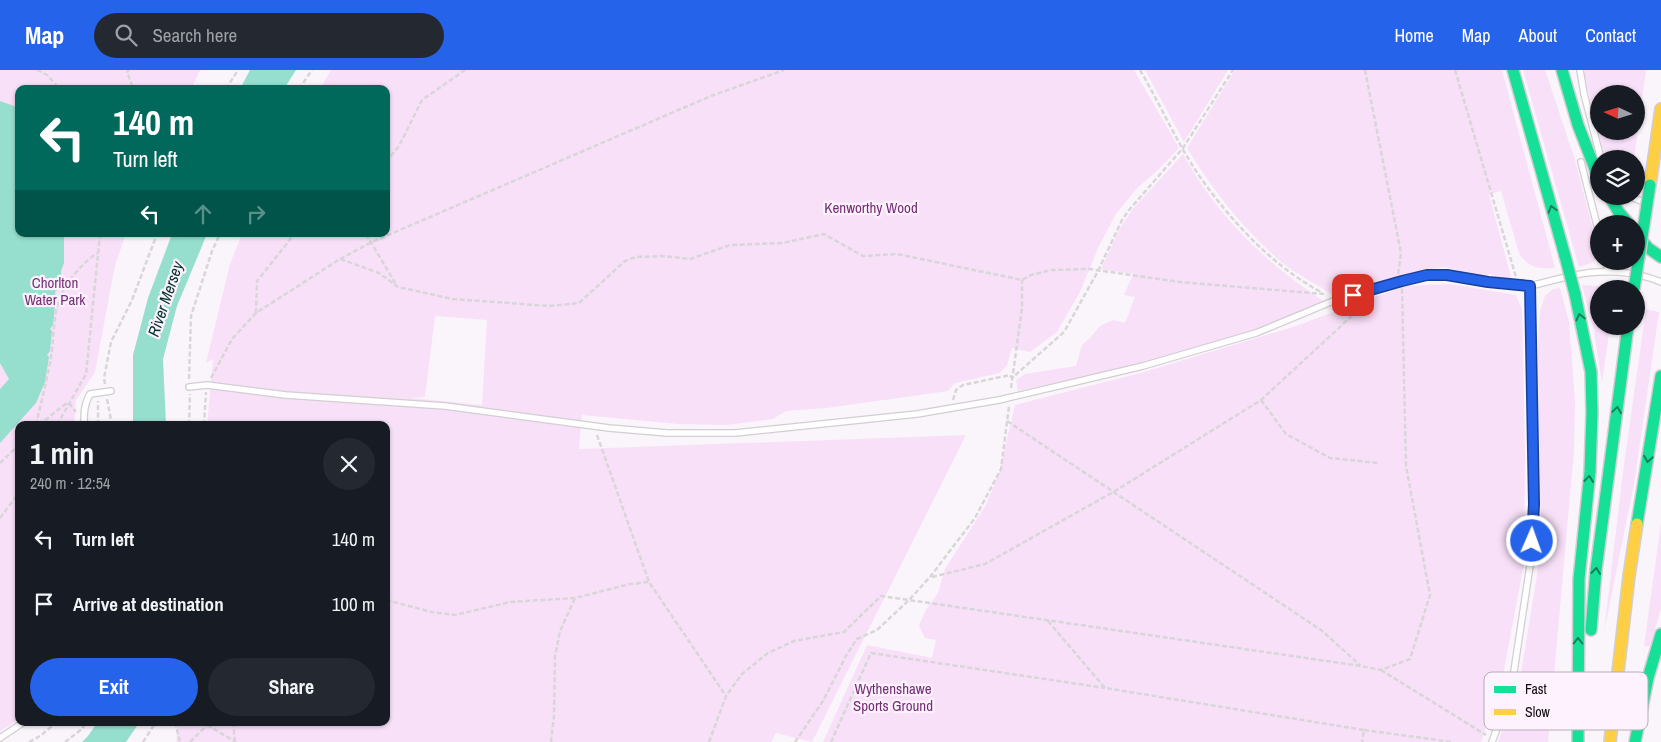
<!DOCTYPE html>
<html lang="en">
<head>
<meta charset="utf-8">
<style>
	:root { --surface:#171b24; --page:#242831; --text:#f1f3f6; --muted:#9ea1a6; --accent:#2563eb }
	body { margin:0; font-family:"Archivo Narrow",sans-serif; background:var(--page); color:var(--text); height:100vh; display:flex; flex-direction:column; font-size:19px; white-space:nowrap }
	* { box-sizing:border-box; margin:0 }
	p { font-size:16px; color:var(--muted) }
	.icon { flex:none; width:28px; height:28px; fill:none; stroke:currentColor; stroke-width:2; stroke-linecap:round; stroke-linejoin:round }
	.map { position:relative; flex:1; overflow:hidden }
	.panel { position:absolute; left:15px; top:351px; width:375px; height:305px; display:flex; flex-direction:column; background:var(--surface); border-radius:10px; box-shadow:0 1px 4px #0004 }
	.panel>* { flex:none }
	.top-card { position:absolute; left:15px; top:15px; width:375px; height:152px; border-radius:10px; box-shadow:0 1px 4px #0004; background:#00695c; color:#fff; overflow:hidden }
	.needle { width:32px; rotate:274deg }
	.controls { position:absolute; left:1590px; top:15px; display:grid; gap:10px }
	.controls a { display:grid; place-items:center; width:55px; height:55px; border-radius:50%; background:var(--surface); box-shadow:0 1px 4px #0004; font-size:25px }
	.pin { position:absolute; display:grid; place-items:center; width:42px; height:42px; color:#fff; margin:-21px; border-radius:10px; box-shadow:0 2px 8px #0006 }
	.me { position:absolute; width:55px; margin:-28px; rotate:2deg; stroke-linejoin:round; filter:drop-shadow(0 0 4px #0008) }
	.turn { display:flex; align-items:center; gap:18px; height:105px; padding:0 15px; font-size:22px }
	.turn .icon { width:65px; height:65px; stroke-width:2.5 }
	.turn b { display:block; font-size:35px; line-height:42px }
	.lanes { display:flex; align-items:center; height:48px; padding:0 15px; background:#0003; justify-content:center; gap:25px; direction:ltr }
	.lanes .off { opacity:.35 }
	.round { display:grid; place-items:center; flex:none; width:52px; height:52px; border-radius:26px; background:var(--page) }
	.head { display:flex; align-items:center; justify-content:space-between; height:85px; padding:0 15px }
	h1 { font-size:30px; font-weight:700; line-height:38px }
	.cta { display:flex; gap:10px; margin-top:auto; padding:10px 15px }
	.cta a { flex:1; height:58px; border-radius:30px; background:var(--accent); color:#fff; font-size:20px; font-weight:700; line-height:58px; text-align:center }
	.cta a+a { background:var(--page); color:var(--text) }
	ul { padding:0; list-style:none }
	li { display:flex; align-items:center; gap:15px; height:65px; padding:0 15px }
	li div { flex:1 }
	li b { display:block; font-size:19px }
	li em { font-style:normal }
	header { display:flex; align-items:center; gap:30px; box-sizing:border-box; height:70px; padding:0 25px; background:var(--accent); color:#fff }
	header strong { font-size:24px }
	nav { display:flex; gap:28px; margin-inline-start:auto; font-size:18px }
	.search { width:350px; height:45px; background:var(--page); display:flex; align-items:center; gap:12px; box-sizing:border-box; padding:0 18px; border-radius:28px; color:var(--muted); font-size:19px }
	.map>svg:first-child { display:block }
	.green { fill:#f8e0f8; fill-rule:evenodd }
	.water { fill:#96dfcf }
	.lines { fill:none; stroke-linecap:round; stroke-linejoin:round }
	.lane-casing { stroke:#d2ced2; stroke-width:8 }
	.fast-casing { stroke:#d2ced2; stroke-width:14 }
	.slow-casing { stroke:#d2ced2; stroke-width:14 }
	.path { stroke:#d8d6d8; stroke-width:2.5; stroke-dasharray:5 2.5; stroke-linecap:butt }
	.lane { stroke:#fefefe; stroke-width:5.5 }
	.fast { stroke:#16e098; stroke-width:11 }
	.slow { stroke:#ffcf43; stroke-width:11 }
	.fast-bridge-casing { stroke:#d2ced2; stroke-width:14; stroke-linecap:butt }
	.fast-bridge { stroke:#16e098; stroke-width:11 }
	.oneway { stroke:#13805a }
	.route-casing { stroke:#184099; stroke-width:12 }
	.route { stroke:#2563eb; stroke-width:9 }
	.labels { text-anchor:middle; dominant-baseline:central; stroke-width:4.5; stroke-linejoin:round; paint-order:stroke }
	.park-label { font-size:15px; fill:#742e76; stroke:#fdf2fd }
	.water-label { font-size:16px; font-style:italic; fill:#00342a; stroke:#fdf2fd }
	.key { fill:#fdf2fd; stroke:#b6adb6; stroke-width:1 }
	.key-label { font-size:14px; fill:#0f0b0f }
</style>
</head>
<body>
<header>
<strong>Map</strong>
<div class="search"><svg class="icon" aria-label="search" viewBox="0 0 24 24"><circle cx="10" cy="10" r="6"/><path d="M15 15l6 6"/></svg>Search here</div>
<nav><a>Home</a><a>Map</a><a>About</a><a>Contact</a></nav>
</header>
<div class="map">
<svg width="1661" height="672" viewBox="0 0 1661 672">
	<rect width="100%" height="100%" fill="#faf5fa"/>
	<!-- green -->
	<g class="green">
		<path d="M0,0H200L191,19H19V164H126L115,195L95,302L76,330L74,355H19V649L0,661Z"/>
		<path d="M331,0H1134L1179,78L1159,99L1137,118L1116,144L1099,176L1080,222L1057,262L1030,282L1012,278L1007,295L1000,303L955,313L948,321L827,338L786,341L773,349L727,355L678,354L582,345L579,379L966,365L812,672L776,663L771,672H176L178,653L386,652V355H207L213,289L206,293L230,194L242,164H386V19H320ZM435,246L487,250L482,335L411,328L425,327Z"/>
		<path d="M1145,0H1228L1184,72Z"/>
		<path d="M1235,0H1502L1555,198C1539,199 1528,198 1519,183L1501,121L1489,124L1511,207L1510,209L1496,207L1490,204L1483,206L1445,197L1417,202L1352,219L1338,229C1323,217 1305,209 1289,198C1248,166 1214,122 1187,78Z"/>
		<path d="M1523,0H1545L1575,90L1598,179L1594,192L1579,197Z"/>
		<path d="M1583,0H1646L1634,89H1605ZM1599,24H1636V61H1599Z"/>
		<path d="M1183,84C1218,148 1266,193 1326,233L1325,236C1295,247 1266,258 1235,267C1164,289 1091,305 1018,321L1016,310L1025,304L1076,296L1082,275L1090,268L1100,256L1113,250L1125,253L1135,227L1124,225L1133,204L1101,199L1119,160L1132,140Z"/>
		<path d="M1450,214L1516,225L1522,239L1525,385L1524,493L1501,616L1481,672H823L867,575L932,588L936,570L925,568L919,555L926,540L938,523L945,499L986,435L999,403L1015,335L1144,302L1293,257L1405,216Z"/>
		<path d="M1582,215L1599,216L1608,219H1599V256H1610L1602,313L1594,261Z"/>
		<path d="M1560,218L1569,252L1575,331L1574,381L1548,672H1498L1519,615L1538,499L1541,459L1538,308V269L1540,241L1545,226L1553,219Z"/>
		<path d="M1646,239L1659,242L1634,414L1604,562L1623,402Z"/>
		<path d="M1661,453V539L1650,576H1644Z"/>
	</g>
	<!-- water -->
	<g class="water">
		<path d="M250,0H296L284,19H240Z"/>
		<path d="M0,31L14,36L19,41V164H64V193L61,201L62,217L55,222L56,227L53,255L50,259L52,261L50,281L47,285L49,287L45,312L36,333L0,373V319L9,309L0,293Z"/>
		<path d="M172,164H207L177,236L163,289L166,355H133V285L148,228Z"/>
		<path d="M97,653V652L139,653L126,672H82L88,666Z"/>
	</g>
	<g class="lines">
		<defs>
			<g id="lane">
				<path d="M1580,0L1584,24L1601,89"/>
				<path d="M1581,92L1599,163"/>
				<path d="M1629,126L1643,132"/>
				<path d="M1606,191L1608,201"/>
				<path d="M1575,205C1602,199 1635,201 1661,212"/>
				<path d="M189,317L207,315L286,325L445,336L609,358L667,363H735L917,344L999,330L1143,296L1256,263L1338,229L1402,211L1427,205H1447L1518,216H1530L1566,207"/>
				<path d="M84,355C84,344 84,334 90,324L111,321"/>
				<path d="M0,668L24,652"/>
				<path d="M1492,672L1511,621L1531,489L1534,434L1530,216"/>
			</g>
			<g id="fast">
				<path d="M1513,0L1565,186"/>
				<path d="M1562,0L1578,55L1599,109"/>
				<path d="M1609,126L1618,141L1629,154"/>
				<path d="M1636,163L1648,178L1661,187"/>
				<path d="M1575,224L1591,302L1592,343L1590,402L1579,509L1578,672"/>
				<path d="M1637,454L1661,306"/>
				<path d="M1591,560L1596,500L1628,256"/>
				<path d="M1635,672L1648,608L1661,564"/>
			</g>
			<g id="slow">
				<path d="M1650,115L1661,39"/>
				<path d="M1610,672L1629,506L1637,454"/>
			</g>
		</defs>
		<!-- lane casing -->
		<use href="#lane" class="lane-casing"/>
		<!-- fast casing -->
		<use href="#fast" class="fast-casing"/>
		<!-- slow casing -->
		<use href="#slow" class="slow-casing"/>
		<!-- path -->
		<g class="path">
			<path d="M37,0L47,5L60,19"/>
			<path d="M1140,0C1160,34 1176,71 1198,104C1230,150 1271,195 1321,222"/>
			<path d="M1365,0L1401,183L1398,205"/>
			<path d="M1455,0L1516,207"/>
			<path d="M124,19L132,15L127,2L129,0"/>
			<path d="M226,19L238,0"/>
			<path d="M299,19L312,0"/>
			<path d="M386,92L399,76L422,30L465,0"/>
			<path d="M366,164L397,216"/>
			<path d="M340,189L372,172L711,26L784,0"/>
			<path d="M256,243L257,211L289,171L293,164"/>
			<path d="M211,308L232,269L256,243L340,189L379,203L398,217L453,229L549,236L579,233L625,191L636,187L663,186L690,189L730,175L783,173L824,164L863,186L897,184L1022,210L1031,205L1051,200L1089,199L1180,212L1324,224"/>
			<path d="M189,309L191,246L212,181L220,164"/>
			<path d="M105,314L104,308L111,272L132,230L157,164"/>
			<path d="M1011,318L1022,238V210"/>
			<path d="M107,329L112,355"/>
			<path d="M953,330L956,320L963,315L1010,305L1012,308L1064,262L1098,201L1122,150L1129,140L1183,78L1233,0"/>
			<path d="M1261,330L1286,364L1330,388L1378,393"/>
			<path d="M69,333L76,342"/>
			<path d="M1007,351L1321,560L1360,595"/>
			<path d="M36,355C41,333 47,310 51,287C54,269 53,248 59,230C64,215 84,190 98,183"/>
			<path d="M39,355L68,332"/>
			<path d="M57,355L86,304L100,164"/>
			<path d="M98,355V331"/>
			<path d="M189,355L190,324"/>
			<path d="M204,355L206,322"/>
			<path d="M597,365L649,512L726,626"/>
			<path d="M0,393L19,375"/>
			<path d="M0,448L19,423"/>
			<path d="M932,507L985,494L1115,421L1261,330L1354,244"/>
			<path d="M386,530L432,542L455,545L510,532L575,528L630,514L649,512"/>
			<path d="M1048,551L1105,618L1364,660L1362,672"/>
			<path d="M1381,600L1486,665"/>
			<path d="M175,652L180,672"/>
			<path d="M233,652L235,672"/>
			<path d="M207,655L236,672"/>
			<path d="M1364,660L1452,672"/>
			<path d="M29,672L40,666L57,652"/>
			<path d="M65,672L82,659L86,652"/>
			<path d="M143,672L156,652"/>
			<path d="M190,672L210,652"/>
			<path d="M551,672L554,646L555,587L560,561L575,528"/>
			<path d="M709,672L726,626L742,604L768,583L794,571L844,562L881,526L909,530L930,507L975,448L1001,399L1009,336"/>
			<path d="M795,672L823,631L847,584L857,569L877,560L909,530L1361,596L1381,600L1410,589L1430,525L1406,396L1402,218"/>
			<path d="M831,672L871,583L1105,618"/>
		</g>
		<!-- lane -->
		<use href="#lane" class="lane"/>
		<!-- fast -->
		<use href="#fast" class="fast"/>
		<!-- slow -->
		<use href="#slow" class="slow"/>
		<defs>
			<g id="fast-bridge">
				<path d="M1565,186L1575,224"/>
				<path d="M1634,219L1650,115"/>
			</g>
		</defs>
		<!-- fast-bridge casing -->
		<use href="#fast-bridge" class="fast-bridge-casing"/>
		<!-- fast-bridge -->
		<use href="#fast-bridge" class="fast-bridge"/>
	</g>
	<!-- one-way arrows -->
	<defs><path id="oneway-chevron" d="M-2-3.5L2.5 0L-2 3.5" fill="none" stroke-width="1.6" stroke-linecap="round" stroke-linejoin="round" transform="scale(1.25)"/></defs>
	<g class="oneway">
		<use href="#oneway-chevron" transform="translate(1552 139) rotate(-106)"/>
		<use href="#oneway-chevron" transform="translate(1580 247) rotate(-103)"/>
		<use href="#oneway-chevron" transform="translate(1617 340) rotate(-82)"/>
		<use href="#oneway-chevron" transform="translate(1648 389) rotate(99)"/>
		<use href="#oneway-chevron" transform="translate(1589 409) rotate(-84)"/>
		<use href="#oneway-chevron" transform="translate(1596 501) rotate(-84)"/>
		<use href="#oneway-chevron" transform="translate(1578 571) rotate(-90)"/>
	</g>
	<g class="lines">
		<defs>
			<path id="route" d="M1353,225L1402,211L1427,205H1447L1488,212L1530,216L1534,434L1532,471"/>
		</defs>
		<!-- route casing -->
		<use href="#route" class="route-casing"/>
		<!-- route -->
		<use href="#route" class="route"/>
	</g>
	<g class="labels">
		<!-- park labels -->
		<g class="park-label">
			<text x="871" y="137">Kenworthy Wood</text>
			<text x="55" y="212">Chorlton<tspan x="55" dy="17">Water Park</tspan></text>
			<text x="893" y="618">Wythenshawe<tspan x="893" dy="17">Sports Ground</tspan></text>
		</g>
		<!-- water labels -->
		<g class="water-label">
			<text transform="translate(165 229) rotate(-71)">River Mersey</text>
		</g>
	</g>
	<!-- legend -->
	<rect x="1484" y="602" width="164" height="58" rx="8" class="key"/>
	<rect x="1494" y="616" width="22" height="7" fill="#16e098"/>
	<rect x="1494" y="639" width="22" height="6" fill="#ffcf43"/>
	<g class="key-label">
		<text x="1525" y="624">Fast</text>
		<text x="1525" y="647">Slow</text>
	</g>
</svg>
<div class="controls">
<a><svg class="needle" viewBox="-14 -14 28 28"><path d="M0-13l5 13h-10z" fill="#e53935"/><path d="M0 13l5-13h-10z" fill="#9ea1a6"/></svg></a>
<a><svg class="icon" aria-label="layers" viewBox="0 0 24 24"><path d="M12 4l9 5-9 5-9-5zM3 14l9 5 9-5"/></svg></a>
<a>+</a>
<a>−</a>
</div>
<div class="pin" style="left:1353px;top:225px;background:#d93025"><svg class="icon" aria-label="arrive" viewBox="0 0 24 24"><path d="M6 21V4h12l-3 4 3 4H6"/></svg></div>
<svg class="me" style="left:1532px;top:471px" viewBox="-20 -20 40 40"><circle r="17" fill="#2563eb" stroke="#fff" stroke-width="3"/><path d="M0-11L8 9 0 5-8 9z" fill="#fff"/></svg>
<div class="top-card">
<div class="turn"><svg class="icon" aria-label="left" viewBox="0 0 24 24"><path d="M17 20v-9H6M10 6l-5 5 5 5"/></svg><div><b>140 m</b>Turn left</div></div>
<div class="lanes"><svg class="icon" aria-label="left" viewBox="0 0 24 24"><path d="M17 20v-9H6M10 6l-5 5 5 5"/></svg><svg class="icon off" aria-label="ahead" viewBox="0 0 24 24"><path d="M12 20V5M6 11l6-6 6 6"/></svg><svg class="icon off" aria-label="right" viewBox="0 0 24 24"><path d="M7 20v-9h11M14 6l5 5-5 5"/></svg></div>
</div>
<section class="panel">
<div class="head"><div><h1>1 min</h1><p>240 m · 12:54</p></div><a class="round"><svg class="icon" aria-label="close" viewBox="0 0 24 24"><path d="M6 6l12 12M18 6L6 18"/></svg></a></div>
<ul>
<li><svg class="icon" aria-label="left" viewBox="0 0 24 24"><path d="M17 20v-9H6M10 6l-5 5 5 5"/></svg><div><b>Turn left</b></div><em>140 m</em></li>
<li><svg class="icon" aria-label="arrive" viewBox="0 0 24 24"><path d="M6 21V4h12l-3 4 3 4H6"/></svg><div><b>Arrive at destination</b></div><em>100 m</em></li>
</ul>
<div class="cta"><a>Exit</a><a>Share</a></div>
</section>
</div>
</body>
</html>
